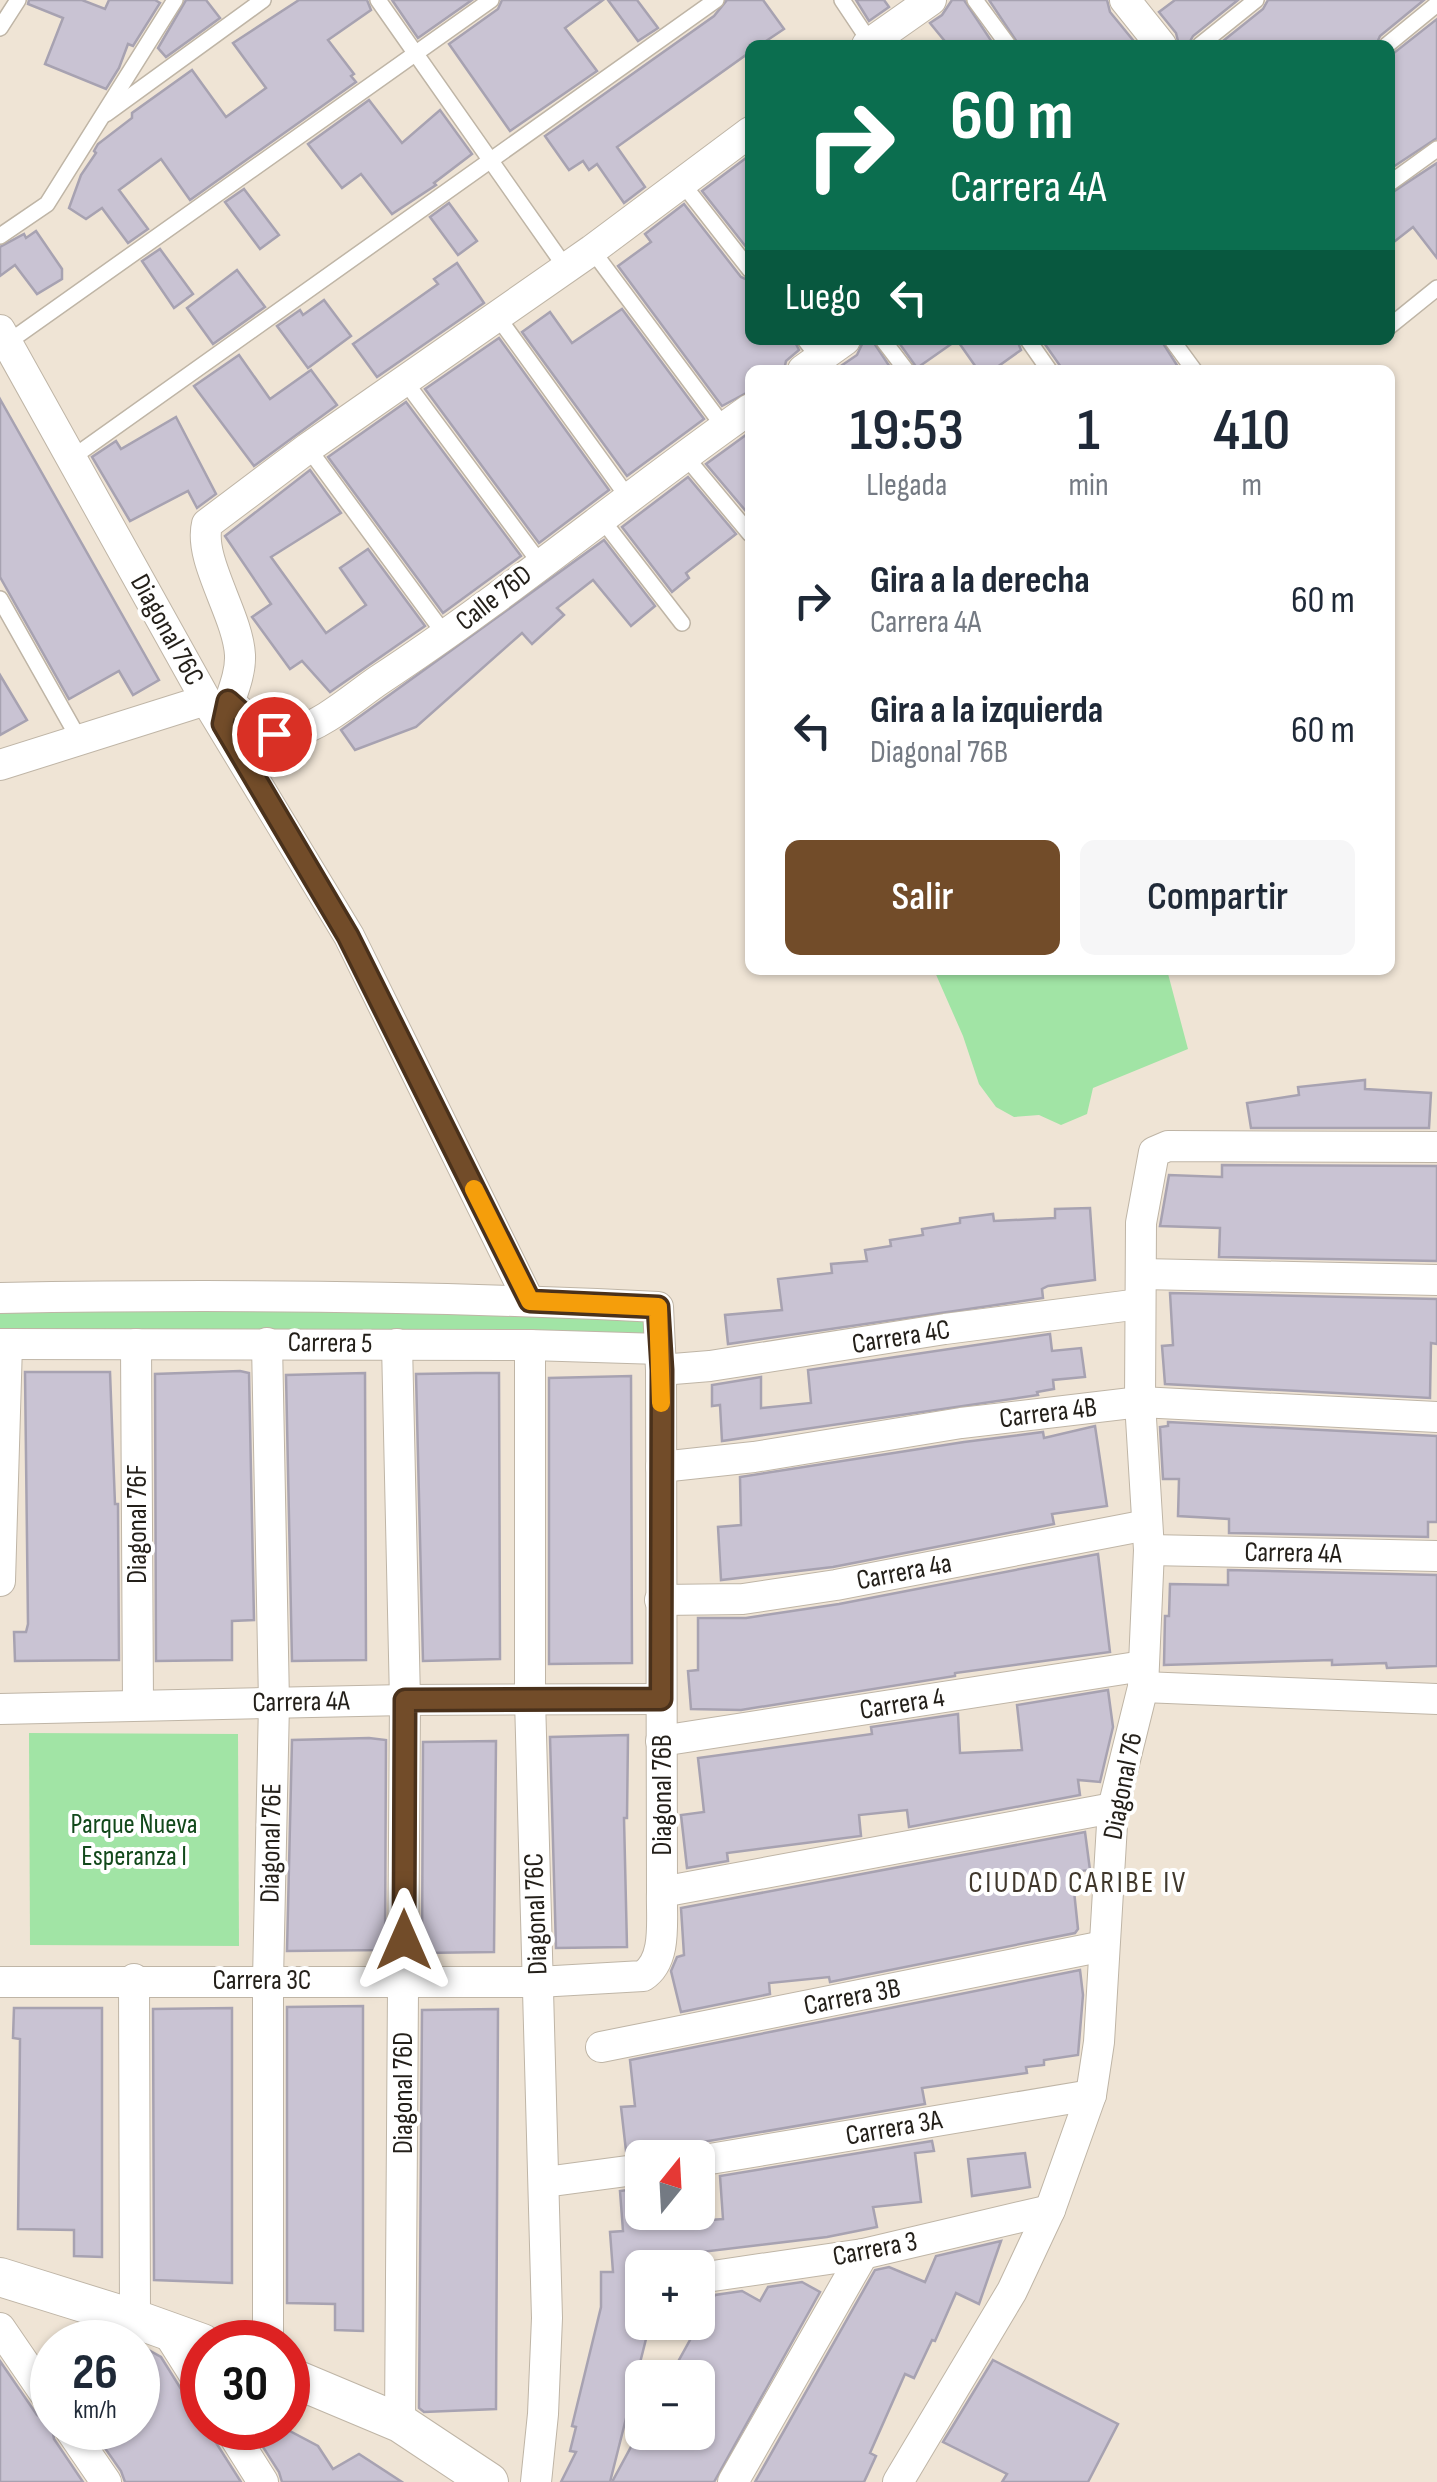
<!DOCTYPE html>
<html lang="es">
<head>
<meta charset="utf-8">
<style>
	:root { --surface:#fff; --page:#f6f6f7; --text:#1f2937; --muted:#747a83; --accent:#724c29 }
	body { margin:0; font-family:"Sofia Sans Condensed",sans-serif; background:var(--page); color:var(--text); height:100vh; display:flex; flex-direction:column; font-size:38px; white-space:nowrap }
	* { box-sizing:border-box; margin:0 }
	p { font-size:32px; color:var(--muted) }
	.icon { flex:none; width:55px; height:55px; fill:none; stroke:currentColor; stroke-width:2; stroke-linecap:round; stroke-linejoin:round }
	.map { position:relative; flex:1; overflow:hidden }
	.panel { position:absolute; left:745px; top:365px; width:650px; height:610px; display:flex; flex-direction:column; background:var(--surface); border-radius:15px; box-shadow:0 2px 8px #0004 }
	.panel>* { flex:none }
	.banner { position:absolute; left:745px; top:40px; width:650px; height:305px; border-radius:15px; box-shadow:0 2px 8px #0004; background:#0b6e4f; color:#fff; overflow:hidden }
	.needle { width:65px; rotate:18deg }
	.fabs { position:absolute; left:625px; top:2140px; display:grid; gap:20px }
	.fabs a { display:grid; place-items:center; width:90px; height:90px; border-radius:15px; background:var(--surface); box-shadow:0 2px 8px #0004; font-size:50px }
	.speed { position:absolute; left:30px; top:2320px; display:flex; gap:20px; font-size:50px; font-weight:700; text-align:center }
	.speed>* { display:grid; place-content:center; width:130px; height:130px; border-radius:50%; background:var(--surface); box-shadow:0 2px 8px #0004; line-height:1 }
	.speed small { font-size:25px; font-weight:400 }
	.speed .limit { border:15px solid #d22; background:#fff; color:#111 }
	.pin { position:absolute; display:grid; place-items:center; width:85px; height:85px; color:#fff; margin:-42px; border:5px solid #fff; border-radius:50%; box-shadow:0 2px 10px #0007 }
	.me { position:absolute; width:110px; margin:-55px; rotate:0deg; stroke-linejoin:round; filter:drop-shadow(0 0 8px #0008) }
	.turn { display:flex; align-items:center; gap:35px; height:210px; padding:0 40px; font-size:45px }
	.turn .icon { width:130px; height:130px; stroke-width:2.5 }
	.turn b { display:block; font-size:70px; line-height:85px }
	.then { display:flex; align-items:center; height:95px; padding:0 40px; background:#0003; gap:20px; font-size:38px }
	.eta { display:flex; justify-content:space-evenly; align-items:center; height:170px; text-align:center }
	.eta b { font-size:60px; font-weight:600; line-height:70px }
	.cta { display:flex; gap:20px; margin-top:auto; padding:20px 40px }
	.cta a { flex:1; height:115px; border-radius:15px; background:var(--accent); color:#fff; font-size:40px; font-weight:600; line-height:115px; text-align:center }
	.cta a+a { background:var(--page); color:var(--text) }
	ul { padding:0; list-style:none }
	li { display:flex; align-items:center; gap:30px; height:130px; padding:0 40px }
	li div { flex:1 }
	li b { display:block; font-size:38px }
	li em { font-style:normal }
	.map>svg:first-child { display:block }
	.green { fill:#a1e4a5 }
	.building { fill:#c9c3d3; stroke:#a7a2b1; stroke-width:2.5 }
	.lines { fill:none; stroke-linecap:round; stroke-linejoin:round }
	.service-casing { stroke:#bfb5a6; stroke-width:18 }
	.minor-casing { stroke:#bfb5a6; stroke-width:32 }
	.tertiary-casing { stroke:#bfb5a6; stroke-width:40 }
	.service { stroke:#fff; stroke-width:15 }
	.minor { stroke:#fff; stroke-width:30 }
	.tertiary { stroke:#fff; stroke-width:38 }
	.route-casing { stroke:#4a311b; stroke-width:25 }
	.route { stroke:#724c29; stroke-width:18 }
	.slow { stroke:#f59e0b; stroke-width:18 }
	.labels { text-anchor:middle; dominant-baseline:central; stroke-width:8; stroke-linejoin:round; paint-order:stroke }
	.street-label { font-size:28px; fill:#231f19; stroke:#fff }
	.park-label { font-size:28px; fill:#12491b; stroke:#fff }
	.neighbourhood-label { font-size:30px; letter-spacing:2.5px; fill:#41382c; stroke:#fff }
</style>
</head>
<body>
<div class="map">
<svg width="1437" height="2482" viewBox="0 0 1437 2482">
	<rect width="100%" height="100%" fill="#efe4d5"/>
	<!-- green -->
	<g class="green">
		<path d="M934,970H1167L1188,1049L1093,1088L1087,1114L1061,1125L1039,1115L1014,1117L996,1107L979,1084L963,1036Z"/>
		<path d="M261,1310L649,1313L651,1336L0,1334V1312Z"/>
		<path d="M29,1733L238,1734L239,1946L30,1945Z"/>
	</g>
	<!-- building -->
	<g class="building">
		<path d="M29,0H82L105,9L109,0H155L160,3L133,46L128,44L119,68L106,89L45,64L63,18L28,4Z"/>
		<path d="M186,0H206L220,18L166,57L158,48Z"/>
		<path d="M299,0H367L371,10L328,40L354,74L351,76L356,82L190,200L161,159L119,190L148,229L128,243L102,208L86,219L69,208L81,175L96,153L94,151L98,144L132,118V113L192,70L226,117L266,88L233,43Z"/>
		<path d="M392,0H472L418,38Z"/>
		<path d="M502,0H603L565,28L597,71L510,131L449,44L498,9Z"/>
		<path d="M608,0H637L658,28L638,41Z"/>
		<path d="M727,0H763L784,29L760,45H750V52L617,147L645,187L624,203L597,164L589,170L583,161L569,170L545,136L714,16Z"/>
		<path d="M856,0H884L889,7L869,21Z"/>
		<path d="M952,0H964L994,45H948L930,23L942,15Z"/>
		<path d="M989,0H1107L1110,12L1137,45H1019Z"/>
		<path d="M1175,0H1238L1193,36L1188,45H1179L1176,33L1159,12Z"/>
		<path d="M1268,0H1424L1380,36L1376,45H1218L1263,9Z"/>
		<path d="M1437,19V138L1390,169V56Z"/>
		<path d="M369,100L402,143L440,110L472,154L434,183L436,185L392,214L361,174L342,188L308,144Z"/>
		<path d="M750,155V252L702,191Z"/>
		<path d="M1437,163V258L1413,227L1390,245V194Z"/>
		<path d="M244,189L279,235L260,249L225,202Z"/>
		<path d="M449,203L477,241L458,255L430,217Z"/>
		<path d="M684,204L741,277L750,281V340H794L799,350L786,361L784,370H750V391L722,406L618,266L651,242L645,234Z"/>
		<path d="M36,231L62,269V279L37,294L15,265L0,276V247L24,234L26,238Z"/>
		<path d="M160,249L193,294L174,308L142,261Z"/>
		<path d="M457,263L484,303L377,377L353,344L438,284L434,279Z"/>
		<path d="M237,270L265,307L213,344L187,308Z"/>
		<path d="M324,300L351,336L308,368L277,326L300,310L303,315Z"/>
		<path d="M622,309L704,419L627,476L522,332L550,312L572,343Z"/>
		<path d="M499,338L609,490L539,543L425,389Z"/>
		<path d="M864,340H872L892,370H835L857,355Z"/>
		<path d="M897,340H1017L1021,350L993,370H978L957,340L917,368Z"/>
		<path d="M1042,340H1161L1180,370H1063Z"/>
		<path d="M239,355L270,399L311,370L337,405L254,466L194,386Z"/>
		<path d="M0,399L159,680L133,695L119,671L69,699L0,577Z"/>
		<path d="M406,402L521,556L443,613L328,457Z"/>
		<path d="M176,417L216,494L197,508L188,491L130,521L92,457L116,441L121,449Z"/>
		<path d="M750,432V516L706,464Z"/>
		<path d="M310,470L341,513L271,557L326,633L366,605L340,568L368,549L425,626L330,692L302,661L290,669L252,617L271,604L225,536Z"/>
		<path d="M688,477L736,534L686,573L689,578L672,592L622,527Z"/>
		<path d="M604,540L655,606L631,626L593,580L557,608L564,615L532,644L522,633L416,727L355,750L341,730Z"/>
		<path d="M0,675L27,720L0,735Z"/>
		<path d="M1365,1080V1089L1431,1093L1429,1128H1251L1247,1103L1299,1095L1298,1087Z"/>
		<path d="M1222,1165L1437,1166V1261L1219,1257L1220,1228L1160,1226L1169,1175L1222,1177Z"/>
		<path d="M1090,1208L1095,1280L1048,1286L1042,1289L1043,1298L728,1344L725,1315L782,1310L778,1279L832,1273L831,1264L867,1261L865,1250L891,1246L890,1240L923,1235L922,1229L960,1223V1218L993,1214L994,1221L1055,1218V1209Z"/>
		<path d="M1170,1293L1437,1299V1344L1431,1343L1430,1398L1165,1384L1162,1346L1173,1345Z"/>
		<path d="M1050,1334L1052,1351L1081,1348L1085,1377L1053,1380L1054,1389L1037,1392L1038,1395L722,1441L720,1405L712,1406V1385L761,1377V1408L811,1403L808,1370Z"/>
		<path d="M240,1371L249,1373L254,1620L232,1621V1660L156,1661L155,1374Z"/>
		<path d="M25,1372H110L115,1504H118L119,1660L15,1661L14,1632H26L28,1624Z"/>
		<path d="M365,1373L366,1660L292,1661L286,1375Z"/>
		<path d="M476,1373H499L500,1659L423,1661L416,1374Z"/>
		<path d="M631,1376L632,1663L549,1664V1378Z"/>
		<path d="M1168,1422L1437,1436V1522H1428V1537L1229,1533V1519L1178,1516L1179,1479H1163L1160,1427L1168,1426Z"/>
		<path d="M1095,1426L1107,1506L1052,1514L1054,1524L833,1567L721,1580L718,1527L741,1525L740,1477L964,1442L1043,1432L1044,1438Z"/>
		<path d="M1098,1554L1110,1652L955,1673V1676L741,1710L691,1709L688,1671L698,1670V1618H746L839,1604Z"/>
		<path d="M1228,1570L1437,1575V1666L1387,1668L1386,1663L1332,1665V1660L1164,1665L1165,1616H1169L1170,1584L1228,1585Z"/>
		<path d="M1108,1690L1113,1727L1100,1782L1078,1780L1080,1795L909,1827L907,1810L859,1815L861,1836L727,1853L728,1861L687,1868L681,1815L704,1812L698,1758L872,1734L871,1727L958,1714L960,1753L1022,1750L1017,1705Z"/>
		<path d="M628,1735L627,1818H624L627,1947L556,1948L550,1737Z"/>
		<path d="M369,1738L386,1740L385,1950L287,1951L292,1740Z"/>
		<path d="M496,1741L494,1952L422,1953L423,1742Z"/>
		<path d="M1085,1832L1090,1870L1072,1872L1078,1929L1075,1933L830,1982L829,1977L769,1983L770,1994L681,2012L671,1971L677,1957L684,1955L681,1908Z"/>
		<path d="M1080,1970L1083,1995L1078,2055L1044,2060V2065L1026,2067L1027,2073L922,2088L925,2104L691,2144L626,2151L621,2107L635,2106L630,2060Z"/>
		<path d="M363,2006V2331L335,2330V2304L287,2303V2007Z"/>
		<path d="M14,2008H102V2257L74,2256V2230L18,2229L20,2039L13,2038Z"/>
		<path d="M232,2008V2283L154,2280L153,2009Z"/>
		<path d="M498,2009L496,2409L424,2412L419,2408L422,2010Z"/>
		<path d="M932,2141L934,2151L915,2153L921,2202L873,2207L877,2227L827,2237L642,2259V2330L648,2331L610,2482H561L576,2452L570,2451L576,2427L572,2426L601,2307V2272H613L610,2232L623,2231L620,2191L642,2188V2212H671L672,2223L723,2219L720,2176Z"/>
		<path d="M1025,2153L1030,2187L972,2196L968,2159Z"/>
		<path d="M1001,2241L979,2304L956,2293L935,2341L932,2340L914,2378L905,2374L870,2453L876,2456L864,2482H755L875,2270L889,2267L925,2282L936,2256Z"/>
		<path d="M802,2282L820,2292L714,2482H612L639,2432H698V2378H669L715,2295L742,2291L760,2301L768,2287Z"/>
		<path d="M138,2344L161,2357L186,2397L202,2414V2428H210L213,2438L241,2482H125L121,2471L91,2428H138Z"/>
		<path d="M993,2360L1118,2424L1088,2482H1002L1007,2474L943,2442Z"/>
		<path d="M0,2361L37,2415L51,2422L54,2439L83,2482H0Z"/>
		<path d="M251,2428H284L318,2446L333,2469L359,2454L402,2482H282L279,2472Z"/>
	</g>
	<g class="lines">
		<defs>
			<g id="service">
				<path d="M378,0L566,268"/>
				<path d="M842,0L872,45"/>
				<path d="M975,0L1008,45"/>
				<path d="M0,28L18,0"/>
				<path d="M1200,45L1256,0"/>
				<path d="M1387,45L1437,4"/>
				<path d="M106,114L263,0"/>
				<path d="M682,183L750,270"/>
				<path d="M1390,183L1437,149"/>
				<path d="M0,236L47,204L175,0"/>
				<path d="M592,250L724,427"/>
				<path d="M497,316L627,496"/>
				<path d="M1390,326L1437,288"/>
				<path d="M805,340L819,358"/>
				<path d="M883,340L906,370"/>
				<path d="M1028,340L1049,370"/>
				<path d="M1172,340L1194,370"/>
				<path d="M7,343L491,0"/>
				<path d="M404,380L540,563"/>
				<path d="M308,448L446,636"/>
				<path d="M83,450L716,0"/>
				<path d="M685,456L750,534"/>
				<path d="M600,517L682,623"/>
				<path d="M0,599L79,739"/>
			</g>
			<g id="minor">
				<path d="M1125,0L1161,45"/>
				<path d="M867,45L931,0"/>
				<path d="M0,330L206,700L349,936L529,1301"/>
				<path d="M803,370L845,340"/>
				<path d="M228,701C248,718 266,738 294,732C323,725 354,697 379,680C507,596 625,497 750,409"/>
				<path d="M223,724C228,701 241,678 240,655C238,615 198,560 207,524L308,448L592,250L750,132"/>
				<path d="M0,765L206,700"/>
				<path d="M1141,1274L1437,1280"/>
				<path d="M0,1298C219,1294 440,1296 658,1307L661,1370L662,1892C661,1918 668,1960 643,1976L538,1982H0"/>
				<path d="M267,1343L274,1703L268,1980V2342"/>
				<path d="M0,1344L530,1345L660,1349"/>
				<path d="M136,1344L138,1705"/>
				<path d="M397,1344L405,1700L400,2423"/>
				<path d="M530,1345V1699L547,2318L543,2414L536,2482"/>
				<path d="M661,1370L710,1366L945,1329L1140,1304"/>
				<path d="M661,1467L754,1457L961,1423L1140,1402L1437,1417"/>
				<path d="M1149,1550L1437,1556"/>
				<path d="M0,1581L7,1344"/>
				<path d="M660,1600L743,1599L836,1585L1147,1525"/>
				<path d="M1143,1687L1437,1699"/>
				<path d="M0,1709L405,1700L661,1699"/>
				<path d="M661,1741L1143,1666"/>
				<path d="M662,1892L1113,1808"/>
				<path d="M134,1979L135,2319"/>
				<path d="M601,2047L1104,1946"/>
				<path d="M698,2161L1091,2095"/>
				<path d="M545,2182L642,2169"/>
				<path d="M698,2274L713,2276L863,2254L1050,2210"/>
				<path d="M0,2328L52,2404"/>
				<path d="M166,2330L202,2387"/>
				<path d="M69,2428L106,2482"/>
				<path d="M229,2428L263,2482"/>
				<path d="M733,2482L863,2254"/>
				<path d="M898,2482L1012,2291L1050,2210L1091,2095L1099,2042L1113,1808L1143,1687L1149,1550L1140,1402L1141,1223L1154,1152L1168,1146L1437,1147"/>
			</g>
			<g id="tertiary">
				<path d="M0,2277L135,2319L202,2343"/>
				<path d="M288,2376L400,2423L489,2482"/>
			</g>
		</defs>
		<!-- service casing -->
		<use href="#service" class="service-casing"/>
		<!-- minor casing -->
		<use href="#minor" class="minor-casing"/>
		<!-- tertiary casing -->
		<use href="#tertiary" class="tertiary-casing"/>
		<!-- service -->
		<use href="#service" class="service"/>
		<!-- minor -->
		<use href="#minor" class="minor"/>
		<!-- tertiary -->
		<use href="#tertiary" class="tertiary"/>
	</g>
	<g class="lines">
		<defs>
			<path id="route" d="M274,734L255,725L228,701L223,724L348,936L530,1301L658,1307L662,1370L661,1699L405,1700L404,1940"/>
		</defs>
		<!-- route casing -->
		<use href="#route" class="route-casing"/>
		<!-- route -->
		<use href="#route" class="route"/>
		<!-- slow -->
		<path class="slow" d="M474,1189L530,1301L658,1307L661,1403"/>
	</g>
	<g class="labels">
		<!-- street labels -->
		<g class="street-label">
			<text transform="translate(494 598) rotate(-38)">Calle 76D</text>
			<text transform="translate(167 630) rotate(61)">Diagonal 76C</text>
			<text transform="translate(901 1337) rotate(-9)">Carrera 4C</text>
			<text transform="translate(330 1343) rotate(1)">Carrera 5</text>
			<text transform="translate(1048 1413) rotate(-7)">Carrera 4B</text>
			<text transform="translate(137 1524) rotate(-90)">Diagonal 76F</text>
			<text transform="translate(1293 1553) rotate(1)">Carrera 4A</text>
			<text transform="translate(904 1572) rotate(-11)">Carrera 4a</text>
			<text transform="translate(301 1702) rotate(-1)">Carrera 4A</text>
			<text transform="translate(902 1704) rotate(-9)">Carrera 4</text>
			<text transform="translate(1123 1786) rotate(-79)">Diagonal 76</text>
			<text transform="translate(662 1795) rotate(-90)">Diagonal 76B</text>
			<text transform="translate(271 1843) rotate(-89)">Diagonal 76E</text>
			<text transform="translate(536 1914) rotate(-92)">Diagonal 76C</text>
			<text x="262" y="1980">Carrera 3C</text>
			<text transform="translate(852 1997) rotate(-11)">Carrera 3B</text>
			<text transform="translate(403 2093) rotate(-90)">Diagonal 76D</text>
			<text transform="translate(894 2128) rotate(-10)">Carrera 3A</text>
			<text transform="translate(875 2249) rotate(-11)">Carrera 3</text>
		</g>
		<!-- park labels -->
		<g class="park-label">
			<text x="134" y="1824">Parque Nueva<tspan x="134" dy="32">Esperanza I</tspan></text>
		</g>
		<!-- neighbourhood labels -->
		<g class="neighbourhood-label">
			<text x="1078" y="1883">CIUDAD CARIBE IV</text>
		</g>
	</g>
</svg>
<div class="fabs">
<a><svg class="needle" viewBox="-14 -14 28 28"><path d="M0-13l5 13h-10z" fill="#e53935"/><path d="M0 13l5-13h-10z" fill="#747a83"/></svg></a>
<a>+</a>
<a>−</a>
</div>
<div class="speed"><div>26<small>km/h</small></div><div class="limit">30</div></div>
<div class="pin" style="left:274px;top:734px;background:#d93025"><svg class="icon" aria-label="arrive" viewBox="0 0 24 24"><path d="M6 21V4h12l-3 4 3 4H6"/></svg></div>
<svg class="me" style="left:404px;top:1940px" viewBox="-20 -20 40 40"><path d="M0-17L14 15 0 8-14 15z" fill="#724c29" stroke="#fff" stroke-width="4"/></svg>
<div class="banner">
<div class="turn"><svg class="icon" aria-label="right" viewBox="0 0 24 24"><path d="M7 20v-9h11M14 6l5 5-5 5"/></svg><div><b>60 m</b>Carrera 4A</div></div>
<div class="then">Luego<svg class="icon" aria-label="left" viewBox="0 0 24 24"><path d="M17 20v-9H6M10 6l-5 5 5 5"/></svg></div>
</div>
<section class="panel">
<div class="eta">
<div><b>19:53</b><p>Llegada</p></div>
<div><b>1</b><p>min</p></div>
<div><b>410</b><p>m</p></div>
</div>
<ul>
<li><svg class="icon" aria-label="right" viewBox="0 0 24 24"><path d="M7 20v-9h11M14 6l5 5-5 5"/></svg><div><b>Gira a la derecha</b><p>Carrera 4A</p></div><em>60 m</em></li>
<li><svg class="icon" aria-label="left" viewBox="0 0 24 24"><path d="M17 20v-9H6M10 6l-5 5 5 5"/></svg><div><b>Gira a la izquierda</b><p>Diagonal 76B</p></div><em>60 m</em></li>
</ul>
<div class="cta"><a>Salir</a><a>Compartir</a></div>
</section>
</div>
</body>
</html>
